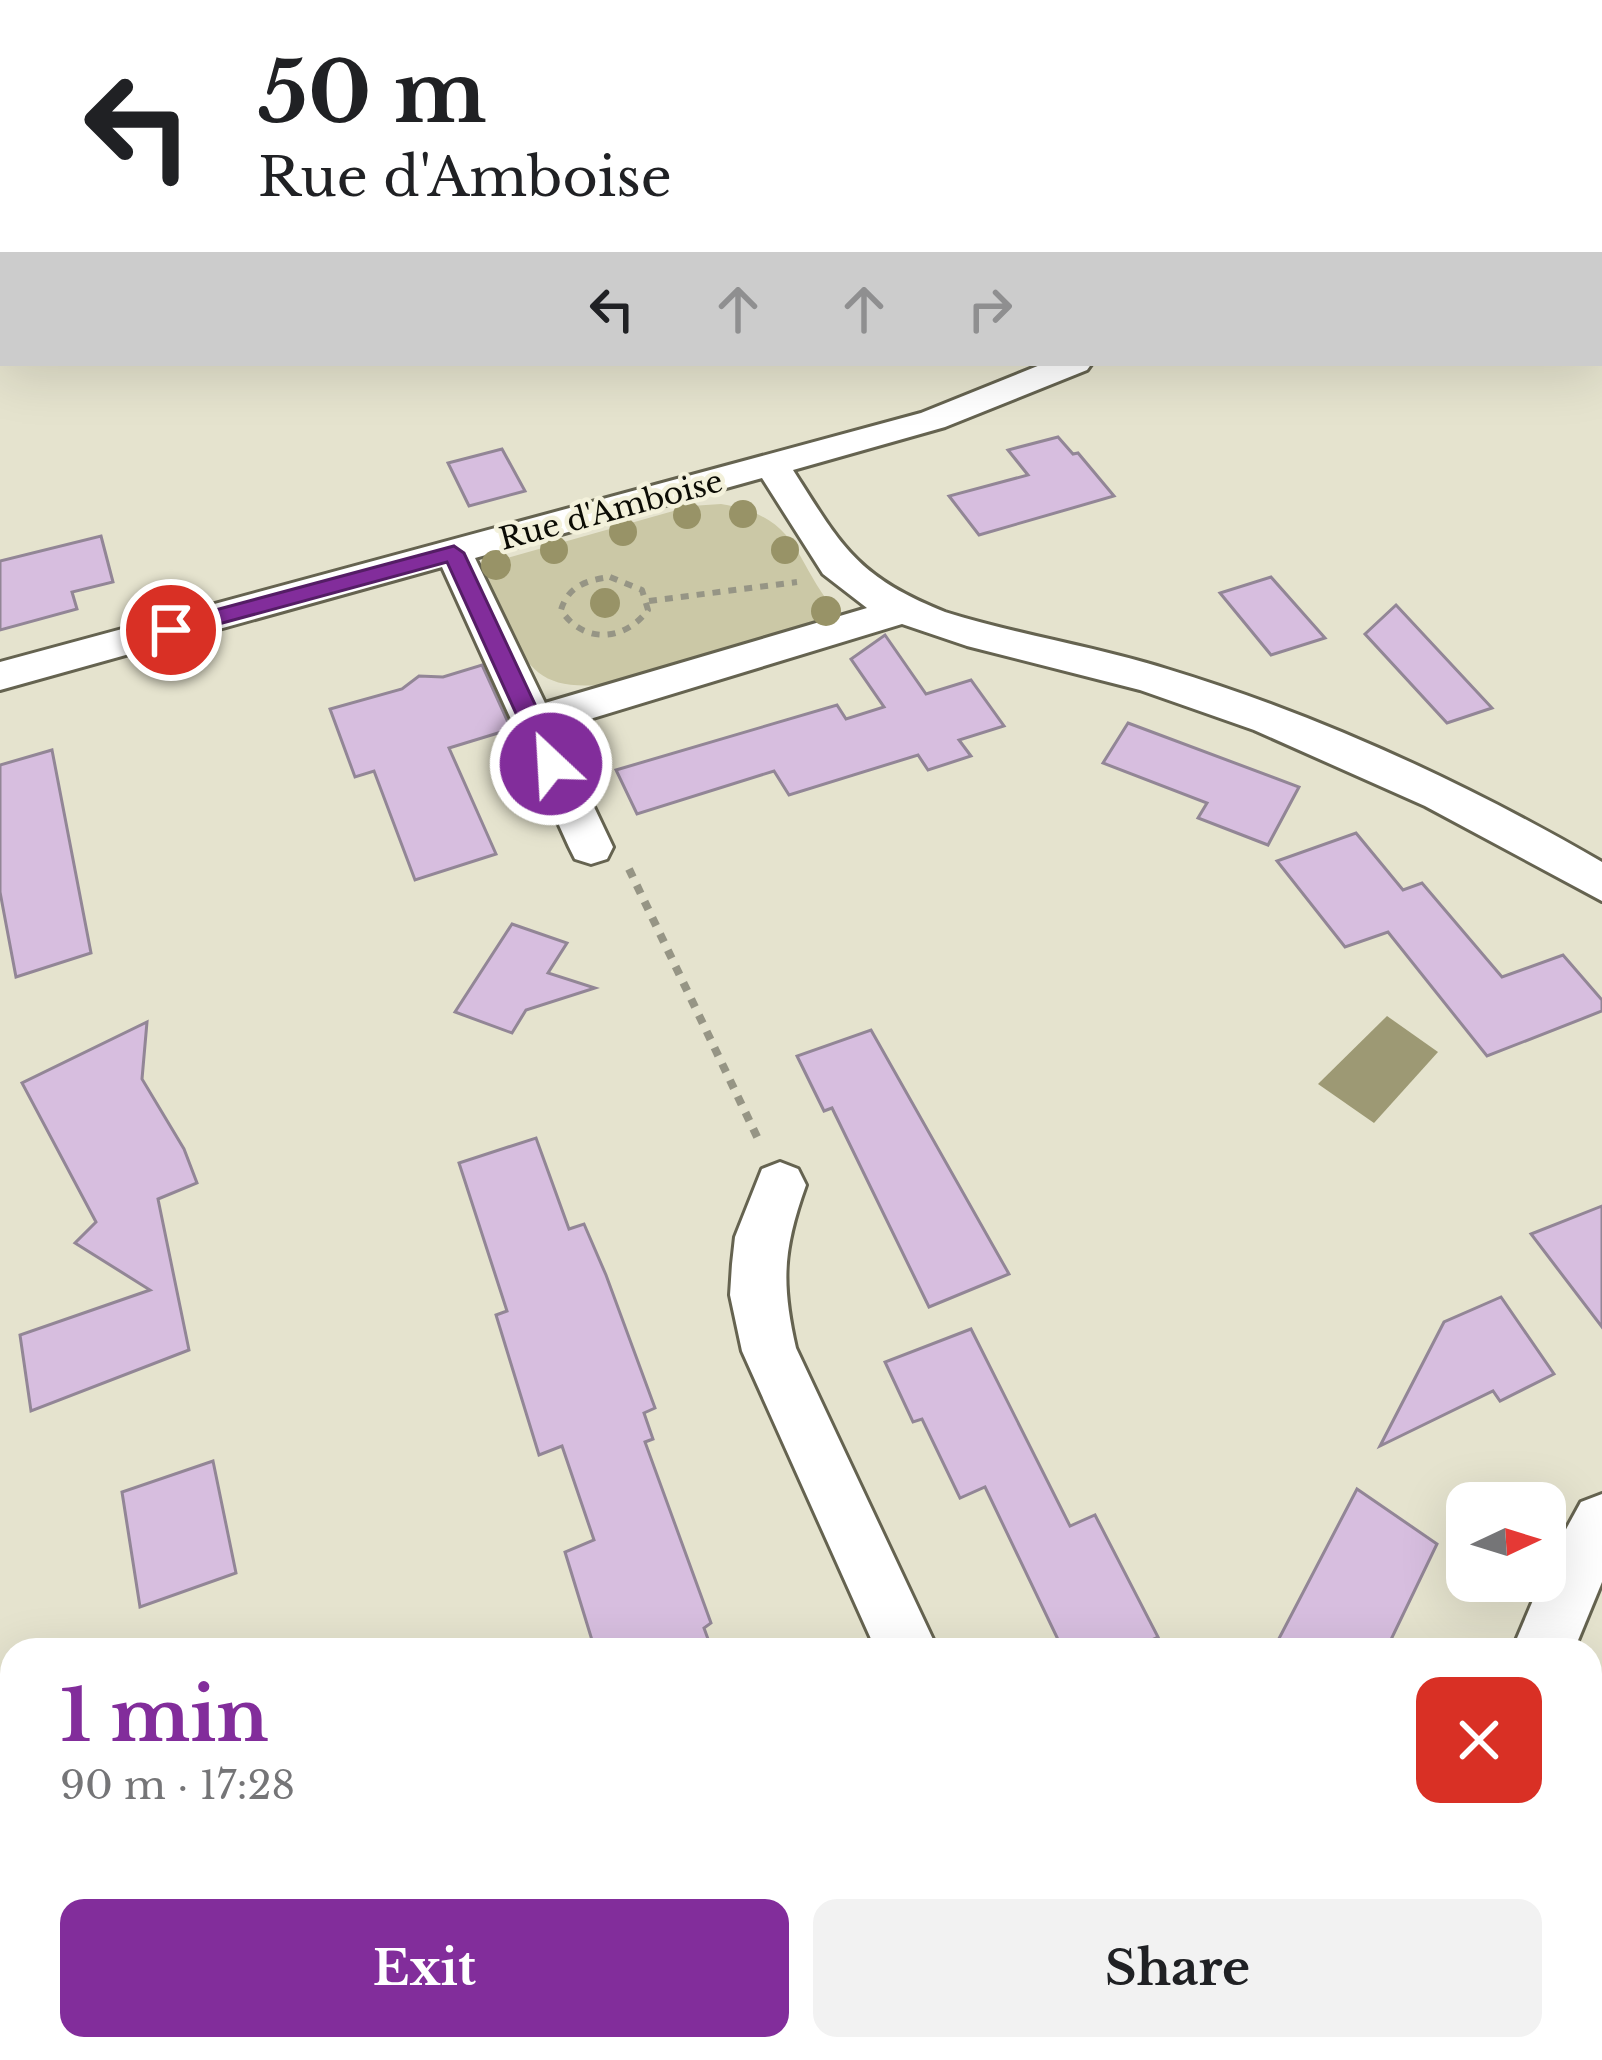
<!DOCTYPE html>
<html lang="en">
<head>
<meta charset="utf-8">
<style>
	:root { --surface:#fff; --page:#f2f2f2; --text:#202124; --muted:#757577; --accent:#822d9b }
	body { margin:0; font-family:"Libre Baskerville",serif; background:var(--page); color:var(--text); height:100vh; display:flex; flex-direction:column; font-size:45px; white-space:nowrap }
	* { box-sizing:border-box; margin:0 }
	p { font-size:39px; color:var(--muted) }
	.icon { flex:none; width:66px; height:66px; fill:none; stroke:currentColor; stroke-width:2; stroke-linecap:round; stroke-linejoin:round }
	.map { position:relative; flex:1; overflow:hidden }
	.details { position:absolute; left:0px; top:1638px; width:1602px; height:423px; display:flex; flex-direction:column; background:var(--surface); border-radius:36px 36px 0 0; box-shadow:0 12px 48px #0002 }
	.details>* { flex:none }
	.top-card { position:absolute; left:0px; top:0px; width:1602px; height:366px; box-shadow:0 12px 48px #0002; background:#fff; color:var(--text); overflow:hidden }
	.needle { width:78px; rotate:86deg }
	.buttons { position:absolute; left:1446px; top:1482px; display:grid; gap:24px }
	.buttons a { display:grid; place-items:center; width:120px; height:120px; border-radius:24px; background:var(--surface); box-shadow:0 12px 48px #0002; font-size:60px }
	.pin { position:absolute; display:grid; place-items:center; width:102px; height:102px; color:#fff; margin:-51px; border:6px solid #fff; border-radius:50%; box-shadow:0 3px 12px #0007 }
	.me { position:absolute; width:132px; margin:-66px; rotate:335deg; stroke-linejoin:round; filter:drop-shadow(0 0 9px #0008) }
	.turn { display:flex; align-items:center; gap:42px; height:252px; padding:0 60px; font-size:54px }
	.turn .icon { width:156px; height:156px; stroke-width:2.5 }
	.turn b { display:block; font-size:84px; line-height:102px }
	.lanes { display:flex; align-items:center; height:114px; padding:0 60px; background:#0003; justify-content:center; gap:60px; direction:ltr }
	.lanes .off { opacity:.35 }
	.round { display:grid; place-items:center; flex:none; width:126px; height:126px; border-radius:24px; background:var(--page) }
	.head { display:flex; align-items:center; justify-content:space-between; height:204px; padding:0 60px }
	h1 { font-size:72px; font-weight:700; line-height:90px; color:var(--accent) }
	.primary-button { display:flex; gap:24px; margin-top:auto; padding:24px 60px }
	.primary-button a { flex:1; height:138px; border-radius:24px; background:var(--accent); color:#fff; font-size:48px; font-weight:700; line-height:138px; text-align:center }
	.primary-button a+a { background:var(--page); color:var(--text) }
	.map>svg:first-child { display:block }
	.green { fill:#cbc8a6 }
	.water { fill:#9d9974 }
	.building { fill:#d7bedf; stroke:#928696; stroke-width:3 }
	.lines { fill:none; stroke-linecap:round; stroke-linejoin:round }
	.service-casing { stroke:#656350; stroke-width:6 }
	.minor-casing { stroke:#656350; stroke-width:6 }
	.tertiary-casing { stroke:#656350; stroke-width:6 }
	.path-far1 { stroke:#969585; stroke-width:6; stroke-dasharray:8 8; stroke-linecap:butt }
	.path { stroke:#969585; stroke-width:8; stroke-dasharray:9 9; stroke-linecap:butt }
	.service { fill:#fff; fill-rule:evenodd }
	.minor { fill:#fff; fill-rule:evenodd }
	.tertiary { fill:#fff; fill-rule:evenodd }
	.tree { fill:#989367 }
	.route { fill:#822d9b; stroke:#541d65; stroke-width:3 }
	.labels { text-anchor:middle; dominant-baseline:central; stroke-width:9; stroke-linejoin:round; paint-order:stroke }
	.far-street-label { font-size:30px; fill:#0c0c05; stroke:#f3f1db }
</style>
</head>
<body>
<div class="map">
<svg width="1602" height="2060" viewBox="0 0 1602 2060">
	<rect width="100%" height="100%" fill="#e5e3ce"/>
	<!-- green -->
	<path class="green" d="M721,504C803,517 792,562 839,615L610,684C543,691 530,674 501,617C493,601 480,583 479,566L691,506Z"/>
	<!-- water -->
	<path class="water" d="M1387,1016L1438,1052L1374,1123L1318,1084Z"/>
	<!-- building -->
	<g class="building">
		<path d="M1058,437L1073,454L1078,453L1114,496L979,535L949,496L1028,475L1008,450Z"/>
		<path d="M502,449L525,491L469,506L448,463Z"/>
		<path d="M101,536L113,582L72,592L77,609L0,630V561Z"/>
		<path d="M1271,577L1325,638L1271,655L1220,593Z"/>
		<path d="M1396,605L1492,708L1447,723L1365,634Z"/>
		<path d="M885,635L926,694L971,680L1004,726L959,740L971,756L928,770L918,755L789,795L774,771L637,814L616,770L837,705L846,719L884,707L851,659Z"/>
		<path d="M482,665L511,729L449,748L496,854L415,880L374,771L355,777L330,709L402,689L419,676L443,677Z"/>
		<path d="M1128,723L1299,787L1268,845L1198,818L1207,803L1103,763Z"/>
		<path d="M52,750L91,953L16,977L0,892V765Z"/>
		<path d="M1356,833L1403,890L1422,883L1502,977L1563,955L1602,1000V1011L1487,1056L1388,932L1345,947L1277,861Z"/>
		<path d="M512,924L567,943L548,973L595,988L526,1010L512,1033L455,1012Z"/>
		<path d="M147,1022L142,1079L184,1149L197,1183L158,1199L189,1350L31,1411L20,1335L150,1290L75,1243L96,1222L22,1083Z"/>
		<path d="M871,1030L1009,1274L929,1307L832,1108L824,1111L797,1056Z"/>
		<path d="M536,1138L569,1229L584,1224L606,1275L655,1408L644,1413L653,1439L645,1442L711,1623L704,1628L712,1650H595L565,1552L594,1540L562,1446L539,1455L496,1315L507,1311L459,1163Z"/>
		<path d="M1602,1206V1327L1531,1234Z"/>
		<path d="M1501,1297L1554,1374L1500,1401L1493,1391L1380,1446L1444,1322Z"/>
		<path d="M971,1329L1070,1526L1095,1515L1158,1637L1129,1650H1063L985,1487L960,1498L922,1419L913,1422L885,1362Z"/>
		<path d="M213,1461L236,1573L140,1607L122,1492Z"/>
		<path d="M1357,1489L1437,1544L1386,1650H1273Z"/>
	</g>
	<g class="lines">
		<defs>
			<g id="service">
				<path d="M236,0H253L233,3Z"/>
				<path d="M304,0H336L339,3H307Z"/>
				<path d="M710,0H736L707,3Z"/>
				<rect x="0" y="118" width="3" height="8"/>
			</g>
			<g id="minor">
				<rect x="0" y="273" width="3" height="20"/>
				<path d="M1045,363H1092L1087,370L945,427L793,470C842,547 856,576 945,612C1018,635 1094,646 1167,669C1319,715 1464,782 1602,862V901L1425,806L1254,730L1140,690L967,646L902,624L557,729L613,847L607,859L591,864L575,859L569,847L442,567L0,690V662L921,413ZM762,478L823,574L867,608L545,703L475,558Z"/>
				<path d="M780,1162L798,1169L806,1185C783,1249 781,1282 796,1348L938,1650H876L742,1351L730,1295L732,1264L735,1237L762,1169Z"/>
				<path d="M1602,1494V1582L1574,1650H1512L1553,1553L1581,1502Z"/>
				<path d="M0,1718L12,1723V1917L0,1912Z"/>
				<path d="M12,2020V2049H62L63,2060H0V2030Z"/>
				<path d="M1057,2049H1128L1133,2060H1062Z"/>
				<path d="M1392,2049H1462L1458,2060H1388Z"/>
			</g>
			<g id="tertiary">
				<path d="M1097,0H1132L1134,3H1099Z"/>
				<rect x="1599" y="298" width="3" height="26"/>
			</g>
		</defs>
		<!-- service casing -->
		<use href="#service" class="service-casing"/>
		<!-- minor casing -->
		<use href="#minor" class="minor-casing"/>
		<!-- tertiary casing -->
		<use href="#tertiary" class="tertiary-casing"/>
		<!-- path-far1 -->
		<g class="path-far1">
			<path d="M610,577L642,590L648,610C624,642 583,644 561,610C568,586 587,580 610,577Z"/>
			<path d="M649,601L797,582"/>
		</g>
		<!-- path -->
		<path class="path" d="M629,869L760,1143"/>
		<!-- service -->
		<use href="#service" class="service"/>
		<!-- minor -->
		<use href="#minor" class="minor"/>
		<!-- tertiary -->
		<use href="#tertiary" class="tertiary"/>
	</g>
	<!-- trees -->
	<g class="tree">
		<circle cx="743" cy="514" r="14"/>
		<circle cx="687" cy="515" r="14"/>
		<circle cx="623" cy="532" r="14"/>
		<circle cx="554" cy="550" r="14"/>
		<circle cx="785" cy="550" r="14"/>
		<circle cx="496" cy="565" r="15"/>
		<circle cx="605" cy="603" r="15"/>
		<circle cx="826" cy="611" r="15"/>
	</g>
	<!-- route -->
	<path class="route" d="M454,546L464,553L563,764L560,770L551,772L539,764L447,562L171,637L160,630L163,624Z"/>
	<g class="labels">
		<!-- far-street labels -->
		<g class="far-street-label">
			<text transform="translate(611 510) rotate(-15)">Rue d'Amboise</text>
		</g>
	</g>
</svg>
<div class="buttons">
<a><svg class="needle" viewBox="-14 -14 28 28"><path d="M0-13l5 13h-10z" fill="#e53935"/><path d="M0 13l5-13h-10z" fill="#757577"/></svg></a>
</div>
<div class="pin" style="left:171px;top:630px;background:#d93025"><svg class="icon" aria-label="arrive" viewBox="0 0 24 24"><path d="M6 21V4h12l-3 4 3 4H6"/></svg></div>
<svg class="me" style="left:551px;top:764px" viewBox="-20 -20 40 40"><circle r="17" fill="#822d9b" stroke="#fff" stroke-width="3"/><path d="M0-11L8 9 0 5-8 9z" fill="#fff"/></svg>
<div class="top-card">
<div class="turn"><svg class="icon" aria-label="left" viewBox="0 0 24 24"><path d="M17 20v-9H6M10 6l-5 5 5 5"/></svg><div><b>50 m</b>Rue d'Amboise</div></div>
<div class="lanes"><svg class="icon" aria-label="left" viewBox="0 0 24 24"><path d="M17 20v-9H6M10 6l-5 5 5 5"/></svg><svg class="icon off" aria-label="ahead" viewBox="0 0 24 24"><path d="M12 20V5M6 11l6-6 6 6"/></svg><svg class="icon off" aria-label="ahead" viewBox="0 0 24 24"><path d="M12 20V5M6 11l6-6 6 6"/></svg><svg class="icon off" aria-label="right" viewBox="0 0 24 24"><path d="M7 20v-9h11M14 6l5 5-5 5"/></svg></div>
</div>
<section class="details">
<div class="head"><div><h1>1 min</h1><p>90 m · 17:28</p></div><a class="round" style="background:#d93025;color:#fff"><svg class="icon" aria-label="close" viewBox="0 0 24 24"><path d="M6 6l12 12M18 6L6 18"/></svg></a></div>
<div class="primary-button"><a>Exit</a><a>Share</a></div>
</section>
</div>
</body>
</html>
